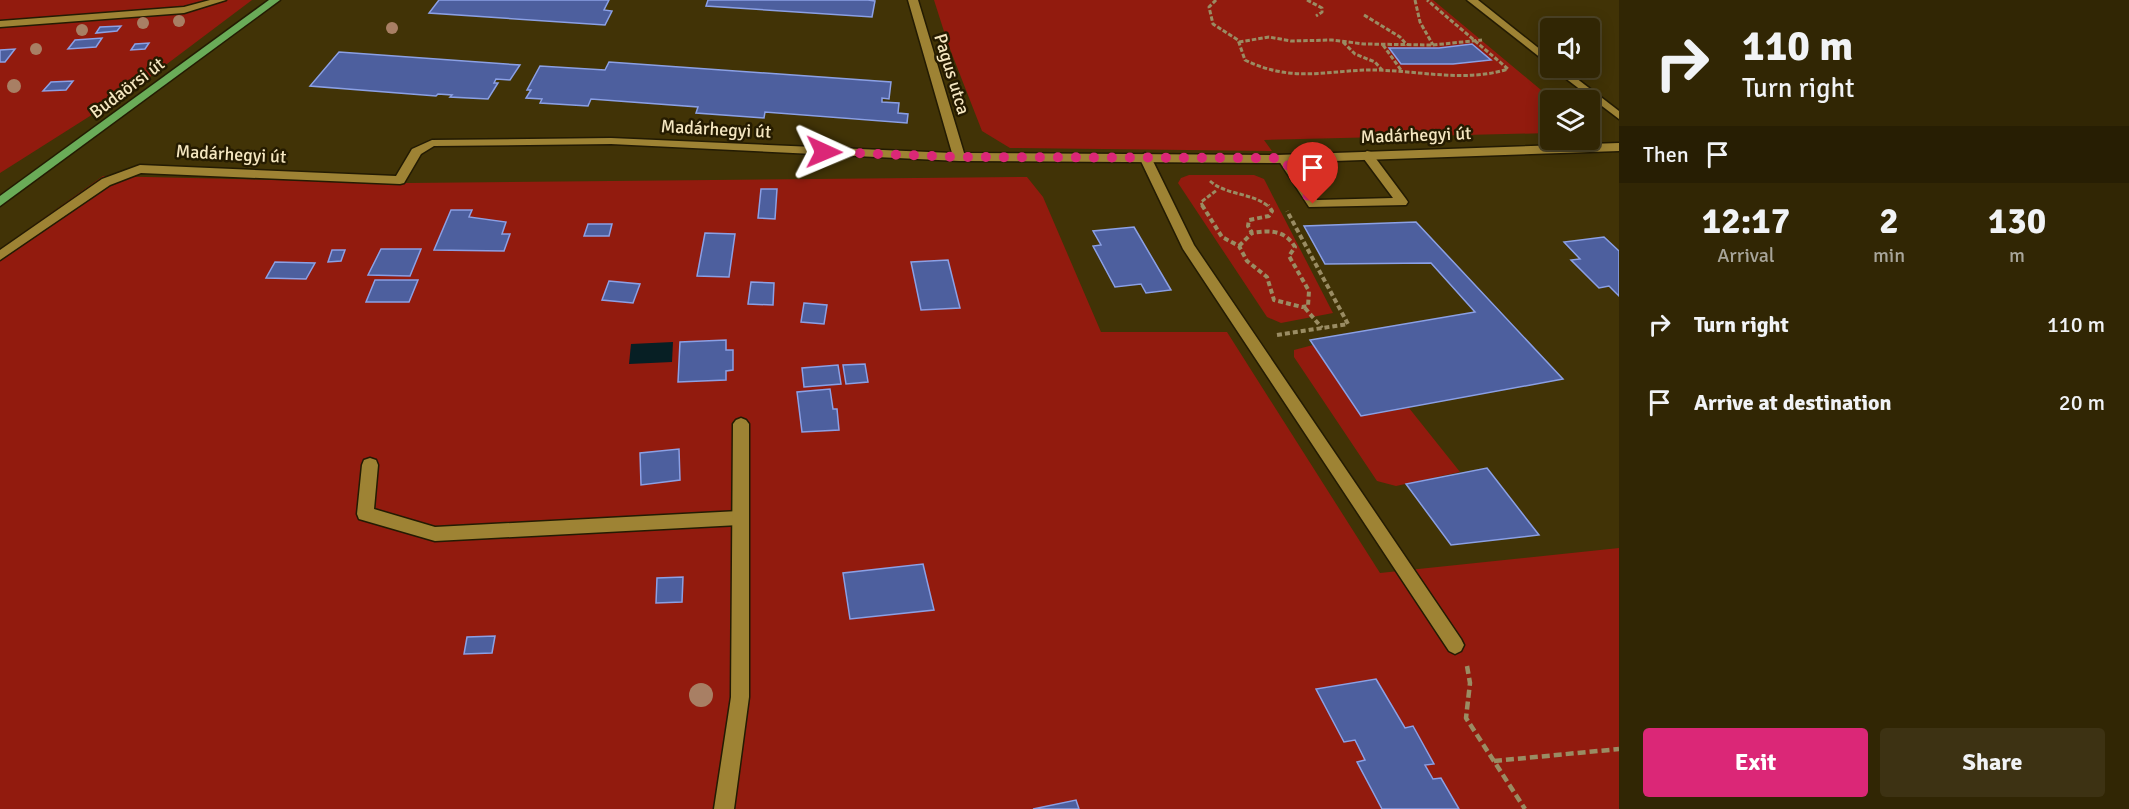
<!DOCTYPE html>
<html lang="en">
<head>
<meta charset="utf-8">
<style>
	:root { --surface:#312604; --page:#3d3213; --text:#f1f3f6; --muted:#a8a59a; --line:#4c4326; --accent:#db2777 }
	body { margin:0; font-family:Signika,sans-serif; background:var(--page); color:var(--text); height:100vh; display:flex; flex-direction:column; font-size:22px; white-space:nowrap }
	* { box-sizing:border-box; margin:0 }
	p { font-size:20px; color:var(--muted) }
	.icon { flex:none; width:33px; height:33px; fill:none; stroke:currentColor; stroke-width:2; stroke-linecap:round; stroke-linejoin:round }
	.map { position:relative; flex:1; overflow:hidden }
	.panel { display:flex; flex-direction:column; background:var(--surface); width:510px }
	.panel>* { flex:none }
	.hud { background:#312604; color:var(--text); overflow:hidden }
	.fabs { position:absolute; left:1540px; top:18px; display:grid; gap:12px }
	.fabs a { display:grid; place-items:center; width:60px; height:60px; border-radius:6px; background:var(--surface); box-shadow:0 3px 15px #0003,0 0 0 2px var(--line); font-size:30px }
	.pin { position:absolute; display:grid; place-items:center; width:51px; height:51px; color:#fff; margin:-62px -26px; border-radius:50% 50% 50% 0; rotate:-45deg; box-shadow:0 0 6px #0007 }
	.pin .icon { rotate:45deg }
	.me { position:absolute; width:66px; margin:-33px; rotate:91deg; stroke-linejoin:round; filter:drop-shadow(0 0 4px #0008) }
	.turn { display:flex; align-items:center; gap:21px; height:126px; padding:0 24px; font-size:27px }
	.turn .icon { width:78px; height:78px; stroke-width:2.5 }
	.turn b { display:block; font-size:42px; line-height:51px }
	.then { display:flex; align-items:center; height:57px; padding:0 24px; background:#0003; gap:12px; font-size:22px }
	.eta { display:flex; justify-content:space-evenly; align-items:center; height:102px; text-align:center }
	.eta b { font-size:36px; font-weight:700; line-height:42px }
	.primary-button { display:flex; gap:12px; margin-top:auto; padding:12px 24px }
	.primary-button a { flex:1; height:69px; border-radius:6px; background:var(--accent); color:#fff; font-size:24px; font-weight:700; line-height:69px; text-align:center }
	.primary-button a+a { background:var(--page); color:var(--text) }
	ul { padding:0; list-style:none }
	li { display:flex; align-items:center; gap:18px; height:78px; padding:0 24px }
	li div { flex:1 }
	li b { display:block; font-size:22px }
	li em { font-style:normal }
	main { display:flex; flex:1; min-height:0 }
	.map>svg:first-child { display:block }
	.green { fill:#921b0e }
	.water { fill:#071f24 }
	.building { fill:#4d5f9e; stroke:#8ba0e5; stroke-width:1.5 }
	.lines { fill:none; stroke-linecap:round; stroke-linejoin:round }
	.lane-casing { stroke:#231b03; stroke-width:3 }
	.street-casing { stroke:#231b03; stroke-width:3 }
	.primary-casing { stroke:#231b03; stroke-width:3 }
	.path-far2 { stroke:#9a8c63; stroke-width:3; stroke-dasharray:4.5 2; stroke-linecap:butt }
	.path-far1 { stroke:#9a8c63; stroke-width:4; stroke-dasharray:5 3; stroke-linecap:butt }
	.path { stroke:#9a8c63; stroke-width:4.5; stroke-dasharray:8 4; stroke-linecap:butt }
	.lane { fill:#9e8334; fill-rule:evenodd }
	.street { fill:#9e8334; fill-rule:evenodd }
	.primary { fill:#6aac58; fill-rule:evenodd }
	.tree { fill:#a87f64 }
	.route { stroke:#db2777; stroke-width:10; stroke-dasharray:0 18 }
	.labels { text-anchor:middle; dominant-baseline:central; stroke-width:5; stroke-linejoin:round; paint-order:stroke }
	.far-street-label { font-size:18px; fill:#f5e7c1; stroke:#251b00 }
</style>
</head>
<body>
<main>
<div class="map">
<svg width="1619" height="809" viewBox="0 0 1619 809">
	<rect width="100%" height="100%" fill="#413306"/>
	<!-- green -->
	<g class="green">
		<path d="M0,0H252L139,85L0,173Z"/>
		<path d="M934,0H1433L1553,100H1551V133L1264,140L1272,151L1010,148L982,131L948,44Z"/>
		<path d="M1189,175H1254L1264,179L1333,313L1281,323L1267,317L1178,183L1181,178Z"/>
		<path d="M103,176L409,183L1027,177L1043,197L1101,332H1227L1380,573L1619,548V809H0V249Z"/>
		<path d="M1313,345L1361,416L1409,408L1460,472L1396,486L1377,481L1294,357V350Z"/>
	</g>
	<!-- water -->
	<path class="water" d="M673,342L672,362L629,364L631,344Z"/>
	<!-- building -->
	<g class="building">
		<path d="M439,0H609L604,10L612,11L605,25L429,13Z"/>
		<path d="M708,0H868L875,1L872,17L706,6Z"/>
		<path d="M121,26L117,31L96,33L100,27Z"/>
		<path d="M102,38L96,47L68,49L75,40Z"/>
		<path d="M149,43L145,49L131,50L135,44Z"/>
		<path d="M1472,44L1491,60L1453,64H1401L1389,48H1439Z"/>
		<path d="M15,49L5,62H0V50Z"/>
		<path d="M339,52L520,65L510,80L496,79L494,83H498L488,99L450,97L452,95L438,94L436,96L310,86Z"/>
		<path d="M609,62L891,82L889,99L882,98V102L899,103L898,113L908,114L907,123L765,112L764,118L696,113L698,107L591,99L588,106L540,103L542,99L526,98L531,90H527L540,66L605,70Z"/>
		<path d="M73,81L66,90L43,91L51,82Z"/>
		<path d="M761,189H777L775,219L758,218Z"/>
		<path d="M451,210H472L469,217L506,222L502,234H510L504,251L434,250Z"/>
		<path d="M1416,222L1563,379L1361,416L1310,340L1475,312L1431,263L1325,264L1304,226Z"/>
		<path d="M588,224H612L609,236H584Z"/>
		<path d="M1134,227L1171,290L1146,293L1141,284L1115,287L1093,246L1101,245L1093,231Z"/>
		<path d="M705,233L735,234L729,277L697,276Z"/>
		<path d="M1604,237L1619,251V296L1609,286L1599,288L1571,260L1580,259L1564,242Z"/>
		<path d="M381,249H421L410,276L368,275Z"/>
		<path d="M332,250H345L341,261L328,262Z"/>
		<path d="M948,260L960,308L921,310L911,262Z"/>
		<path d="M275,262L315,263L306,279L266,278Z"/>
		<path d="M375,280H418L409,302H366Z"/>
		<path d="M609,281L640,284L633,303L602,300Z"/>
		<path d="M751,282L774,283L773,305L748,304Z"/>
		<path d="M804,303L827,305L824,324L801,322Z"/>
		<path d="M726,340V350H733V370L726,371V380L678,382L680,342Z"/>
		<path d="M865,364L868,382L846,384L843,365Z"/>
		<path d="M838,365L841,384L804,387L802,368Z"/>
		<path d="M830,389L833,409H837L839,430L802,432L797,392Z"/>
		<path d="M679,449L680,480L641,485L640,453Z"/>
		<path d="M1487,468L1539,535L1451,545L1406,484Z"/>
		<path d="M923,564L934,610L850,619L843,573Z"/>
		<path d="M683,577L682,602L656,603L657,578Z"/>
		<path d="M495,636L492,653L464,654L467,637Z"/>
		<path d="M1376,679L1405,728L1413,726L1434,764L1425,765L1433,779L1441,778L1459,809H1382L1357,762L1365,760L1355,740L1344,742L1316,689Z"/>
		<path d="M1076,800L1079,809H1033Z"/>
	</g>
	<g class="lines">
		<defs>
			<g id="lane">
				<path d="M1367,151L1371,152L1406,199L1408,202L1406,205L1309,207L1277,158L1279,155H1287L1317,200L1393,198L1361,155Z"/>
				<path d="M1145,153L1151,157L1194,245L1461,639L1464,645L1461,651L1455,654L1449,651L1183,249L1139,157Z"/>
				<path d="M370,458L376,460L378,465L374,509L435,527L739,511L745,513L747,518L745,523L739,525L435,541L359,519L357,514L362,465L364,460Z"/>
			</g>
			<g id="street">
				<path d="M210,0H226L184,13L0,27V21L184,7Z"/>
				<path d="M908,0H918L964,153L1277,155L1619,143V151L1277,163L959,161L611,144L434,146L421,154L404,183L400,184L141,173L110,185L0,260V250L102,179L140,165L396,176L412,149L432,140L611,138L952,153Z"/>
				<path d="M1467,0H1478L1551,58V66Z"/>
				<path d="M1552,68H1563L1619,111V119Z"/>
				<path d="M741,418L746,420L749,424V697L734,809H714L731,697L733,424L736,420Z"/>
			</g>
			<path id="primary" d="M269,0H280L0,206V196Z"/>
		</defs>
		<!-- lane casing -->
		<use href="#lane" class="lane-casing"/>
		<!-- street casing -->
		<use href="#street" class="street-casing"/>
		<!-- primary casing -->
		<use href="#primary" class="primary-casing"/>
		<!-- path-far2 -->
		<g class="path-far2">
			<path d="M1216,0L1209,7L1213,24L1238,40L1245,60C1259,67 1273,71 1289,73C1316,76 1344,70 1371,70C1417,70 1464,83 1508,69L1427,0"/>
			<path d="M1307,0L1322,8V12L1316,16"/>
			<path d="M1415,0L1420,22L1433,45"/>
			<path d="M1364,15L1400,37L1407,45"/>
			<path d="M1239,42L1269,37L1291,41L1332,40L1364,44L1433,45L1482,40"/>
			<path d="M1343,42L1355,54L1375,62L1382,70"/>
			<path d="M1383,45L1401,70"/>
			<path d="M1210,181C1227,196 1252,192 1269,207"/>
			<path d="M1203,207L1201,202L1217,190"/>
		</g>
		<!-- path-far1 -->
		<g class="path-far1">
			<path d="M1202,205L1222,237L1239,246L1247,261L1267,277L1274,300L1302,307L1308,306L1309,291L1289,256L1295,247C1285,230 1270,230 1252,233L1248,226L1249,220L1269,216L1272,211L1268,205"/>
			<path d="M1239,246L1252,233"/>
			<path d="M1305,308L1322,328"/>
			<path d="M1277,335L1348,324L1287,211"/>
		</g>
		<!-- path -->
		<g class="path">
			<path d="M1467,666L1470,683L1466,718L1525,809"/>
			<path d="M1494,761L1619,749"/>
		</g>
		<!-- lane -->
		<use href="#lane" class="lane"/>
		<!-- street -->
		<use href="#street" class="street"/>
		<!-- primary -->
		<use href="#primary" class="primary"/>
	</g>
	<!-- trees -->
	<g class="tree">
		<circle cx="179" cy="21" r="6"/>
		<circle cx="143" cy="23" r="6"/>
		<circle cx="392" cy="28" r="6"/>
		<circle cx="82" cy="30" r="6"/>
		<circle cx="36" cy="49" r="6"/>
		<circle cx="14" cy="86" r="7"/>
		<circle cx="701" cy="695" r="12"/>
	</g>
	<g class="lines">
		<!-- route -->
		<path class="route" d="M824,152L959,157L1283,158L1313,204"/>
	</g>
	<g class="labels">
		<!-- far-street labels -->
		<g class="far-street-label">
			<text transform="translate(952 74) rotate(73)">Pagus utca</text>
			<text transform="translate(127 88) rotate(-37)">Budaörsi út</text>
			<text transform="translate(716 129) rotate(3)">Madárhegyi út</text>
			<text transform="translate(1416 135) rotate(-2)">Madárhegyi út</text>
			<text transform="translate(231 154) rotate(3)">Madárhegyi út</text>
		</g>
	</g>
</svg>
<div class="fabs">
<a><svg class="icon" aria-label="sound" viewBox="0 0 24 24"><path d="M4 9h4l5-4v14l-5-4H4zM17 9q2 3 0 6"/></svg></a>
<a><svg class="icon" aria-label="layers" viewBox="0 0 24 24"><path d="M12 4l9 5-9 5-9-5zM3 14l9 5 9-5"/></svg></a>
</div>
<div class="pin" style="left:1313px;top:204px;background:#d93025"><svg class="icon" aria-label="arrive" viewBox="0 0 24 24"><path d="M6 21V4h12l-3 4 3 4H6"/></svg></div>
<svg class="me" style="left:824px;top:152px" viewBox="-20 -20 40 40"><path d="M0-17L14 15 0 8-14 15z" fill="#db2777" stroke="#fff" stroke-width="4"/></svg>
</div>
<section class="panel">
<div class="hud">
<div class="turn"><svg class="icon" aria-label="right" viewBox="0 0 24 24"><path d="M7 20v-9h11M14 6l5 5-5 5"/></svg><div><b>110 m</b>Turn right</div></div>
<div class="then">Then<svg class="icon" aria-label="arrive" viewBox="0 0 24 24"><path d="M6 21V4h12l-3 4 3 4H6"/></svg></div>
</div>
<div class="eta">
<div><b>12:17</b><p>Arrival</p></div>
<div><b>2</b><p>min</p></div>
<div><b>130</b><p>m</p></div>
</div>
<ul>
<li><svg class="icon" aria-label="right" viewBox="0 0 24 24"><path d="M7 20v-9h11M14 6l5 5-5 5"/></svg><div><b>Turn right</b></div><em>110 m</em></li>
<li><svg class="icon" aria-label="arrive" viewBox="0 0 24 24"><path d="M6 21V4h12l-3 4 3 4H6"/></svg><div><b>Arrive at destination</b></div><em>20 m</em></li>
</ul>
<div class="primary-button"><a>Exit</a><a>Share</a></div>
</section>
</main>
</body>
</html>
